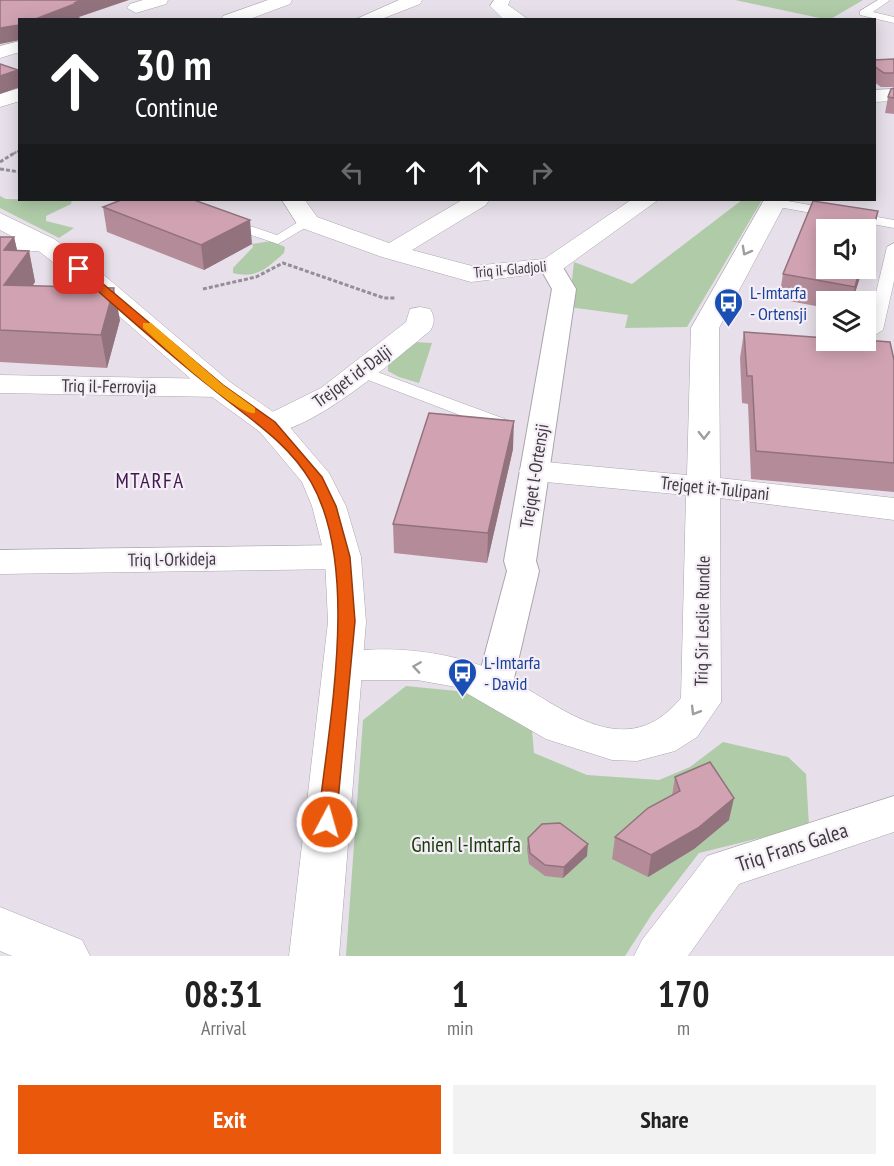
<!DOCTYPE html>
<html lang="en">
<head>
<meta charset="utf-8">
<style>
	:root { --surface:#fff; --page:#f2f2f2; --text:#222; --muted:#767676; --accent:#ea580c }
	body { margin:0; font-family:"PT Sans Narrow",sans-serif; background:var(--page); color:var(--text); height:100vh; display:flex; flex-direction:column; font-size:22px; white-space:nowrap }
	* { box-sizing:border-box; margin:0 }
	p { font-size:20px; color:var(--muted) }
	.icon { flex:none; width:33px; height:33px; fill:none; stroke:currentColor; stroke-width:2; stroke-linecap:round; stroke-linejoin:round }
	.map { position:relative; height:956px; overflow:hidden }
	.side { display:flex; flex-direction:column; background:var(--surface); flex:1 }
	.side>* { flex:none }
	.hud { position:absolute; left:18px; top:18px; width:858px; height:183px; border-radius:0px; box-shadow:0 3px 15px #0003; background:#202124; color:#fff; overflow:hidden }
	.fabs { position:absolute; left:816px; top:219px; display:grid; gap:12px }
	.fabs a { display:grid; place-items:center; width:60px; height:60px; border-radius:0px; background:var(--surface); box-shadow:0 3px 15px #0003; font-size:30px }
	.pin { position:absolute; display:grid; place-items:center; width:51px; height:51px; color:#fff; margin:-26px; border-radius:12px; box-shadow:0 3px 9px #0006 }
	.me { position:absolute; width:66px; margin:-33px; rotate:6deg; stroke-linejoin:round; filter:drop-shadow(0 0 4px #0008) }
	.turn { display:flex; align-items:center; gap:21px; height:126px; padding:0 18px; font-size:27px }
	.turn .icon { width:78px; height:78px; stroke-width:2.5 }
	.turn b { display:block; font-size:42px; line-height:51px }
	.lanes { display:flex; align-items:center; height:57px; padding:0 18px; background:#0003; justify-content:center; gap:30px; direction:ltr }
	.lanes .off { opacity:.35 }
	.eta { display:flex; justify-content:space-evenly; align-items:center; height:102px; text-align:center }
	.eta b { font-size:36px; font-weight:700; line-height:42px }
	.action { display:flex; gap:12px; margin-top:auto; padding:12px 18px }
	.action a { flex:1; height:69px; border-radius:0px; background:var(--accent); color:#fff; font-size:24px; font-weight:700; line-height:69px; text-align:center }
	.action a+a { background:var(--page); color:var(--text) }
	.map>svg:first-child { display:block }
	.green { fill:#afcba8 }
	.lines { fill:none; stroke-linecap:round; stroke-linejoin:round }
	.service-casing { stroke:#aba5ae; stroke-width:1 }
	.pedestrian-casing { stroke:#aba5ae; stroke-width:2 }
	.minor-casing { stroke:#aba5ae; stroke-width:1 }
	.tertiary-casing { stroke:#aba5ae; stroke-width:1 }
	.path-far1 { stroke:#948f96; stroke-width:2; stroke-dasharray:3 1.5; stroke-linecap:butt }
	.path { stroke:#948f96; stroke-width:3; stroke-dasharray:4 2; stroke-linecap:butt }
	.service { fill:#fff; fill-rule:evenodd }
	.pedestrian { fill:#fff; fill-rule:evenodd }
	.minor { fill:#fff; fill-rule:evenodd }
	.tertiary { fill:#fff; fill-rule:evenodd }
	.wall { fill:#b48c99 }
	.shaded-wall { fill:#92727d }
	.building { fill:#d1a3b2; stroke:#92727d; stroke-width:1.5 }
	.oneway { stroke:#9e9d9f }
	.route { fill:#ea580c; stroke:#983908; stroke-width:1.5 }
	.slow { fill:#f59e0b }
	.labels { text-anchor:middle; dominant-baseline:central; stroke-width:4.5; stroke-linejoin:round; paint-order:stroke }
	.far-street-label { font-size:15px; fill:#3e3b3f; stroke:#f5eef7 }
	.transit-label { font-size:18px; fill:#164399; stroke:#f5eef7; text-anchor:start }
	.street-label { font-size:18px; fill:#3e3b3f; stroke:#f5eef7 }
	.quarter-label { font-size:21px; letter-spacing:1.5px; fill:#3f194e; stroke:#f5eef7 }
	.near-park-label { font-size:21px; fill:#163c0a; stroke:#f5eef7 }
	.near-street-label { font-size:21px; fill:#3e3b3f; stroke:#f5eef7 }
</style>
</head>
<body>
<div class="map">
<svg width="894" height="956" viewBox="0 0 894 956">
	<rect width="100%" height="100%" fill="#e7e0ea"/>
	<!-- green -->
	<g class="green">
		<path d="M735,0H863L829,20Z"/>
		<path d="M0,196L6,199L72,200L71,204L46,216V221L74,228L59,238L0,208Z"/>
		<path d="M742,200H762L687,327L625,328L628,315L569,307L574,262L632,284Z"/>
		<path d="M271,241L285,247L284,253C267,268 257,279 233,273V268L253,247L252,244Z"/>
		<path d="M414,342L432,343L419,383L399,377L388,371V360Z"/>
		<path d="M406,686L477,693L532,730L534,753L587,775L659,780L690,767L723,742L788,757L806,774L809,826L699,853L652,914L625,956H346L363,720Z"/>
	</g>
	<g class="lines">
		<defs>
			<g id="service">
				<path d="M878,0H890L873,12L894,17V23L860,15V11Z"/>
				<path d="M768,200H782L894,220V228L773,206L768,205Z"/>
				<path d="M226,218L277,235L303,219H313L315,222L278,244L221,225L219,222L221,219Z"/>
				<path d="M894,243V281L883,330L875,335L867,330L887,247Z"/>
				<path d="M361,366L505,419L507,423L505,427H491L355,375L352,371L355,367Z"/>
			</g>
			<path id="pedestrian" d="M551,259L559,261L576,289L536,561L539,571L512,687L507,696L494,700L481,696L476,687L507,571L504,561L552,289L539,266L543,261Z"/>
			<g id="minor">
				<path d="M143,0H168L166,4L136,13L127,8L130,4Z"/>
				<path d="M268,0H292L290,4L247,20H221L223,16Z"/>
				<path d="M399,0H422L420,4L379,20H354Z"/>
				<path d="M494,0H510L508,5L529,20L503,19L490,6Z"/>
				<path d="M20,41V52L0,58V46Z"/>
				<path d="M20,88V101L0,107V94Z"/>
				<path d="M894,89V101L874,102V90Z"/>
				<path d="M282,200H305L317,217L389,243L462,200H489L486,205L412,250L472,266L544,259L631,200H658L560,271L471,282L382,257L299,227Z"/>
				<path d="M764,200H787L719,328L720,478L894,498V520L720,498L721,702L697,737L675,751L637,761L612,760L546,739L456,687L417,680H343L329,676L323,666L329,656C374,643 444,650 487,668C550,693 619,773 681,698L686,495L535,481L523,478L519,471L523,464L535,461L687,475L691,328Z"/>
				<path d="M45,236L54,239L58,244L54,249L0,255V239Z"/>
				<path d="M420,307L430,309C435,317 435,323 430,331C396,358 302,442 260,432L255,425L260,418L321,388L406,322L410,309Z"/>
				<path d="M0,375L219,379L230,382L234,388L230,394L219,397L0,393Z"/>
				<path d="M343,545L356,549L361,557L356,565L343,569L0,574V550Z"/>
				<path d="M894,796V832L739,884L688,956H634L642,940L707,856Z"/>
				<path d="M0,907L82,940L90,956H12L0,951Z"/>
			</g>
			<path id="tertiary" d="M0,213L54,239L105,276L230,382L282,418L329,473L346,506L361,557L366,622L339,956H289L328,622L325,557L312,506L302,482L260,432L208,394L87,288L36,249L0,230Z"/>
		</defs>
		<!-- service casing -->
		<use href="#service" class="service-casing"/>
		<!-- pedestrian casing -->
		<use href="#pedestrian" class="pedestrian-casing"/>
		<!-- minor casing -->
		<use href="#minor" class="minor-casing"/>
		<!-- tertiary casing -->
		<use href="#tertiary" class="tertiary-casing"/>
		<!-- path-far1 -->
		<path class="path-far1" d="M13,154L20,150"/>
		<!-- path -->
		<g class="path">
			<path d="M0,162L16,152"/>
			<path d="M0,169L20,172"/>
			<path d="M203,289L256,277L283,263L384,298H396"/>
		</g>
		<!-- service -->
		<use href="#service" class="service"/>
		<!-- pedestrian -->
		<use href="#pedestrian" class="pedestrian"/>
		<!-- minor -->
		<use href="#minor" class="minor"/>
		<!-- tertiary -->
		<use href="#tertiary" class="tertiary"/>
	</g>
	<!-- wall -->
	<g class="wall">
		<path d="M894,59V87H881L874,82V60Z"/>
		<path d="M894,88V114L885,113L888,97Z"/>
		<path d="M813,201L878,211L873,235L866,260V230H826V268H863L852,302H826V308L779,299L783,274Z"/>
		<path d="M103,207L252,244L204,270L107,232Z"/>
		<path d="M0,237H14L17,250L29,251L35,282L32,286L120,320L107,368L0,362Z"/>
		<path d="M744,332L894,360V492L751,479L748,404L742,403L740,358Z"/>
		<path d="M513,449L487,563L394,553L393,524Z"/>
		<path d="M675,777L729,820L694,849L648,877L612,859L615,837L672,796Z"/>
		<path d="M528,838L587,856L563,878L545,876L529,864L527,849Z"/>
	</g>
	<!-- shaded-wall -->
	<g class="shaded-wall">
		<path d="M82,0H129L79,17L80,18L76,20H33Z"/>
		<path d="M20,24V40L0,44V28Z"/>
		<path d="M18,70L20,78V87L0,94V76Z"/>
		<path d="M878,211L873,235L866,260V252Z"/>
		<path d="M250,220L252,244L204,270L201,245Z"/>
		<path d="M14,237L20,263L29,251L35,282L12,317L4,285V250Z"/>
		<path d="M860,268H863L852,302H851L855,287Z"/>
		<path d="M114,288L120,320L107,368L101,335Z"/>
		<path d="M514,421L513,449L487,563L488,533Z"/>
		<path d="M734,798L729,820L694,849L648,877L651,855Z"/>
		<path d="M588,844L587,856L563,878L564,867Z"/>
	</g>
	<!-- building -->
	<g class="building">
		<path d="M0,0H82L74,3H77L33,20H20V24L19,25L0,28Z"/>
		<path d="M894,59V73H884L874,66V60Z"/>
		<path d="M0,64L18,70L0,76Z"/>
		<path d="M894,88V98L888,97L891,89Z"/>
		<path d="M121,200H194L250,220L201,245L103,207Z"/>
		<path d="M813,201L878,211L866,252V230H826V268H860L855,287L783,274Z"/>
		<path d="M0,237H14L4,250L29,251L4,285L114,288L101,335L0,330Z"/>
		<path d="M744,332L826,338V340H864L890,342L894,360V463L756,451L752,376H747Z"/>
		<path d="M429,413L514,421L488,533L393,524Z"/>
		<path d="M710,762L734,798L698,828L651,855L615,837L648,808L680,791L675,777Z"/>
		<path d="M560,823L588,844L564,867L545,865L530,853L528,838L542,824Z"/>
	</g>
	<!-- one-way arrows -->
	<defs><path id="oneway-chevron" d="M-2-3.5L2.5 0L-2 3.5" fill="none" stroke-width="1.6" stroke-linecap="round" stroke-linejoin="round" transform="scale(1.5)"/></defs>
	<g class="oneway">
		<use href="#oneway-chevron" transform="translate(746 251) rotate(119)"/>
		<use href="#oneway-chevron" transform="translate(704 435) rotate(90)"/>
		<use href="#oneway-chevron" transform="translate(417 667) rotate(-172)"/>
		<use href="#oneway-chevron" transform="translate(695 711) rotate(121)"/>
	</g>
	<!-- route -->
	<path class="route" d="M75,267H83L223,385L275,422L322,477L336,506L350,557L355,621L336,822L334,827L327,830L320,827L318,822C328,726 361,569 311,482C288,442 248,418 213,389C166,352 121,311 75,271Z"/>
	<!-- slow -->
	<path class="slow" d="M143,323H151L223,385L255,408V413C238,417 160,343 143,328Z"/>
	<!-- icons -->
	<defs>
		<symbol id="bus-pin" viewBox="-11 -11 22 30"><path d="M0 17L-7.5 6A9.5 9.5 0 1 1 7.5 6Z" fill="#1a4fb4" stroke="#f5eef7"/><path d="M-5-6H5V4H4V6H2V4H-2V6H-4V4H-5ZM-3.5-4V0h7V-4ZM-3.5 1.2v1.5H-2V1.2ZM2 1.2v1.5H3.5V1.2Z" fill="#fff"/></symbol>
	</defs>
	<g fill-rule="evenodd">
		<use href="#bus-pin" x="712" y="286" width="33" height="45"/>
		<use href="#bus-pin" x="446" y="656" width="33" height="45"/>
	</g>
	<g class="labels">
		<!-- far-street labels -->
		<g class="far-street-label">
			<text transform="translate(510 269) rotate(-5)">Triq il-Gladjoli</text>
		</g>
		<!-- transit labels -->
		<g class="transit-label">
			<text x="750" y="292">L-Imtarfa<tspan x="750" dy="21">- Ortensji</tspan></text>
			<text x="484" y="662">L-Imtarfa<tspan x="484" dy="21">- David</tspan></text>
		</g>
		<!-- street labels -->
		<g class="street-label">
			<text transform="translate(352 376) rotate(-36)">Trejqet id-Dalji</text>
			<text transform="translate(109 386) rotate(1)">Triq il-Ferrovija</text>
			<text transform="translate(534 476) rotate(-81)">Trejqet l-Ortensji</text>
			<text transform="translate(715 488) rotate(6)">Trejqet it-Tulipani</text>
			<text transform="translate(172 559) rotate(-1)">Triq l-Orkideja</text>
			<text transform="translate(702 621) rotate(-89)">Triq Sir Leslie Rundle</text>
		</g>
		<!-- quarter labels -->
		<g class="quarter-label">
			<text x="150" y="480">MTARFA</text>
		</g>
		<!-- near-park labels -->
		<g class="near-park-label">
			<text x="466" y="844">Gnien l-Imtarfa</text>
		</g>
		<!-- near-street labels -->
		<g class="near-street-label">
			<text transform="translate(792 847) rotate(-18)">Triq Frans Galea</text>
		</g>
	</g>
</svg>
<div class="fabs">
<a><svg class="icon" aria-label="sound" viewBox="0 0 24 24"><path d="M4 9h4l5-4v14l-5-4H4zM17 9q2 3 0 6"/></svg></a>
<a><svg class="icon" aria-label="layers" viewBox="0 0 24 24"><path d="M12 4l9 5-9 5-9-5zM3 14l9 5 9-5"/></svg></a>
</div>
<div class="pin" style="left:79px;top:269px;background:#d93025"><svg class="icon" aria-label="arrive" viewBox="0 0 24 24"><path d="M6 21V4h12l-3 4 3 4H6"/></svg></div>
<svg class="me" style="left:327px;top:822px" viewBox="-20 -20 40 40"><circle r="17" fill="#ea580c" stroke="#fff" stroke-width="3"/><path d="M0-11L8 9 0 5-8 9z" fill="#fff"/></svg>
<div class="hud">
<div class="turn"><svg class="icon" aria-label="ahead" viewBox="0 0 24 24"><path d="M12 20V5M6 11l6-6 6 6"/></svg><div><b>30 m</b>Continue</div></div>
<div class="lanes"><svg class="icon off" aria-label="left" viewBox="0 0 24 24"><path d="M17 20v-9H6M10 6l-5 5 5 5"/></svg><svg class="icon" aria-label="ahead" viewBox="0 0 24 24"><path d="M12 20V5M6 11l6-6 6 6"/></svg><svg class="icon" aria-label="ahead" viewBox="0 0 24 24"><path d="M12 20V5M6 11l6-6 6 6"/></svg><svg class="icon off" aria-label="right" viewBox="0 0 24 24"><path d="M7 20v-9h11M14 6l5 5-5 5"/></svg></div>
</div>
</div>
<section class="side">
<div class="eta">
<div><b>08:31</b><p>Arrival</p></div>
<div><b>1</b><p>min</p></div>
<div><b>170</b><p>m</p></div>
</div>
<div class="action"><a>Exit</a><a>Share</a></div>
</section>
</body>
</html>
